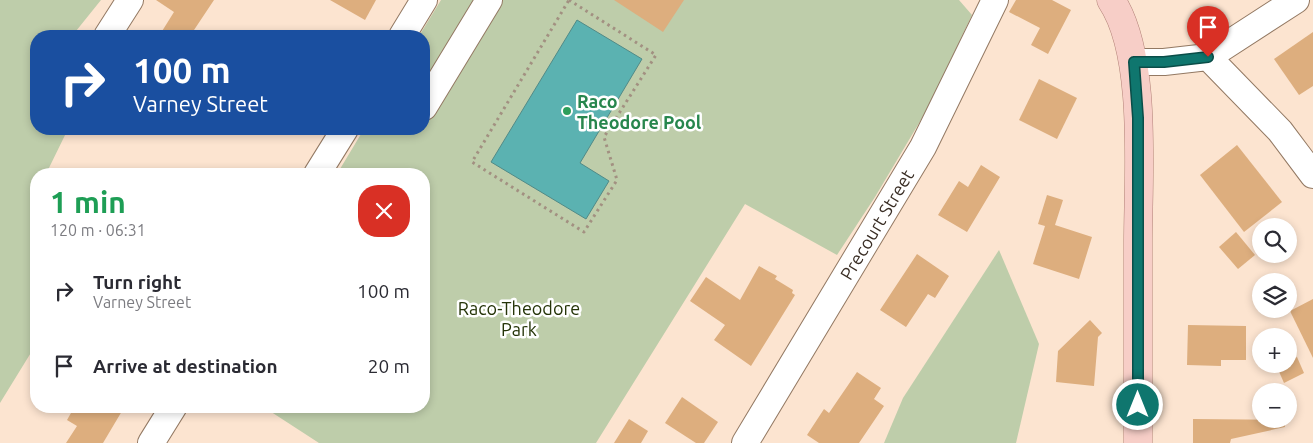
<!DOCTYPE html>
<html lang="en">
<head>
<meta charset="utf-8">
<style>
	:root { --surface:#fff; --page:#f2f2f3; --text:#2b2b33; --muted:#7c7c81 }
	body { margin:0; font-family:Ubuntu,sans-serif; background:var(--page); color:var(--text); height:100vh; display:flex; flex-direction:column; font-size:19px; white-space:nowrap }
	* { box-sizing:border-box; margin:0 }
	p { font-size:16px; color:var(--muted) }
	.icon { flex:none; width:28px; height:28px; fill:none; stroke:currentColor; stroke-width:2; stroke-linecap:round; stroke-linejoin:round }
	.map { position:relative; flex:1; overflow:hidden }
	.drawer { position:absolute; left:30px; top:168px; width:400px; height:245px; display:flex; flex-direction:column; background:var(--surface); border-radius:20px; box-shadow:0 2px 8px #0003 }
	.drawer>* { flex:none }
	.banner { position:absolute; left:30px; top:30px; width:400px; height:105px; border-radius:20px; box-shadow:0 2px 8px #0003; background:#1a4fa0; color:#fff; overflow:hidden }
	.buttons { position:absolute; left:1252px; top:218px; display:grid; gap:10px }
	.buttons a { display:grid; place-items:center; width:45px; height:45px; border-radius:50%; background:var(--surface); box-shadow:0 2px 8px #0003; font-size:25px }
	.pin { position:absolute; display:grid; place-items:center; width:42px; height:42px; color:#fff; margin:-51px -21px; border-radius:50% 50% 50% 0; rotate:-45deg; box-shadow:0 0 5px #0007 }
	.pin .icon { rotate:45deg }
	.me { position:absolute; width:55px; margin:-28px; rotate:0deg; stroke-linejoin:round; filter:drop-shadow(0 0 4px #0008) }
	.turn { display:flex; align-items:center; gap:18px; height:105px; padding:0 20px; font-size:22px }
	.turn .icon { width:65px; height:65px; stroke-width:2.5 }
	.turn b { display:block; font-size:35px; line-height:42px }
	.round { display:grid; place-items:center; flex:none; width:52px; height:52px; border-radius:20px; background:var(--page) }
	.summary { display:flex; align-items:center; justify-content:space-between; height:85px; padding:0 20px }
	h1 { font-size:30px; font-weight:700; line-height:38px; color:#1e9e55 }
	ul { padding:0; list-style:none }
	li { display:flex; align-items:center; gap:15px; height:75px; padding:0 20px }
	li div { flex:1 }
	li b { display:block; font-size:19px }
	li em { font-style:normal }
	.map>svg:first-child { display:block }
	.green { fill:#becdaa }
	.water { fill:#5bb2b1; stroke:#518a87 }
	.building { fill:#ddae7e }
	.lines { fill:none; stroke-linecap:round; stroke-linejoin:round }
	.minor-casing { stroke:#937963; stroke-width:28 }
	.major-casing { stroke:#b18076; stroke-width:29 }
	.path { stroke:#a29081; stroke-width:3; stroke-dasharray:2.5 4; stroke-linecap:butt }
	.minor { stroke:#fff; stroke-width:26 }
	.major { stroke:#f7cec7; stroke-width:28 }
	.route-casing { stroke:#0a4d48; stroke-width:12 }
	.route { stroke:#0f766e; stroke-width:9 }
	.leisure-dot { fill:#2e9e5b; stroke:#fff; stroke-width:2 }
	.labels { text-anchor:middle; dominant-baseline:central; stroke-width:5; stroke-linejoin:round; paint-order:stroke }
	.leisure-label { font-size:18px; font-weight:bold; fill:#27864d; stroke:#fff; text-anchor:start }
	.street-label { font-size:18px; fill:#392d24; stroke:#fff }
	.park-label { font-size:18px; fill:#253408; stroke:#fff }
</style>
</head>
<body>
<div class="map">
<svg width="1313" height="443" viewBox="0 0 1313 443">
	<rect width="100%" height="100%" fill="#fce4d0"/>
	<!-- green -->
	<g class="green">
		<path d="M0,0H101L72,36H36V129H68L46,174H36V261L32,351L0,403Z"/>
		<path d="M441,0H959L972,15L928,108L875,197L837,255L745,204L596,443H319L262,406H424V174H337L364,129H424V36H419Z"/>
		<path d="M999,250L1039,344L1016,443H884L903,398Z"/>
	</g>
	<!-- water -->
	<path class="water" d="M577,20L642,59L580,163L609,181L586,219L491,162Z"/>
	<!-- building -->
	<g class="building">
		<path d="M156,0H214L190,36H159L174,12Z"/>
		<path d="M330,0H376L365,20Z"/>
		<path d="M614,0H684L663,32Z"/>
		<path d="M1016,0H1052L1071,10L1048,54L1031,45L1040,28L1009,12Z"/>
		<path d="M1313,32V86L1299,95L1274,59Z"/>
		<path d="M1039,79L1077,98L1057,139L1019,120Z"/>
		<path d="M1237,145L1282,202L1244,232L1200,175Z"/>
		<path d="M981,165L1000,177L967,232L938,215L959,181L968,187Z"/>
		<path d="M1047,195L1063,200L1055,225L1092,237L1079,279L1033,264L1045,226L1038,224Z"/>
		<path d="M1236,232L1255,255L1238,269L1219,247Z"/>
		<path d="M917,254L949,276L935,298L928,294L906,327L880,310Z"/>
		<path d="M759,266L777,276L775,279L793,290L792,293L795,295L751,366L714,340L725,325L690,301L706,277L740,300Z"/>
		<path d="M1313,299V358L1290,311Z"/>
		<path d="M1090,320L1102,333L1098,337L1094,386L1056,382L1058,351Z"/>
		<path d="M1188,325L1246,326V360H1221V366L1187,365Z"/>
		<path d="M1297,357L1304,373L1284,383L1277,367L1289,364V361Z"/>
		<path d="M857,372L881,388L874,399L884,406L859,443H819L807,435L824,409L829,413Z"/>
		<path d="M682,397L718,422L704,443H696L665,423Z"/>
		<path d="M75,406H125L103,443H66L77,426L67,420Z"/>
		<path d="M629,419L648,431L641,443H614Z"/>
		<path d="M1193,419L1284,420L1285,427L1231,439L1230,443H1193Z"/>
	</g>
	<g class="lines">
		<defs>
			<g id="minor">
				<path d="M107,36L130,0"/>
				<path d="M402,36L424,0"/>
				<path d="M1208,57L1296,0"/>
				<path d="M1134,62H1164L1208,57L1280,131L1313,175"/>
				<path d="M424,107L489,0"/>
				<path d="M317,174L345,129"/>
				<path d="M151,443L174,406"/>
				<path id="s1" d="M745,443L923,147L995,0"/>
			</g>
			<path id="major" d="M1111,0C1148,55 1138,176 1138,242C1138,309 1138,376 1138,443"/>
		</defs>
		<!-- minor casing -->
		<use href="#minor" class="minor-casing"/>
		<!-- major casing -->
		<use href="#major" class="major-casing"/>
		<!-- path -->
		<path class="path" d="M569,0L656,55L604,137L617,180L584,232L472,162Z"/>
		<!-- minor -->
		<use href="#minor" class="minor"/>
		<!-- major -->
		<use href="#major" class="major"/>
	</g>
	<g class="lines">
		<defs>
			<path id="route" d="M1138,405V118L1134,62H1164L1208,57"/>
		</defs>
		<!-- route casing -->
		<use href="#route" class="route-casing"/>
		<!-- route -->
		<use href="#route" class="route"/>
	</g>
	<!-- markers -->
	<circle class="leisure-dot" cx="567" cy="111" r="5"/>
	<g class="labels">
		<!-- leisure labels -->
		<g class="leisure-label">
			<text x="577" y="101">Raco<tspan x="577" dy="21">Theodore Pool</tspan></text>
		</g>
		<!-- street labels -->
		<g class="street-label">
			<text stroke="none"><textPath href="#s1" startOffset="255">Precourt Street</textPath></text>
		</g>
		<!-- park labels -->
		<g class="park-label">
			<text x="519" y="308">Raco-Theodore<tspan x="519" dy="21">Park</tspan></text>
		</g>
	</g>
</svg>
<div class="buttons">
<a><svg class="icon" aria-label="search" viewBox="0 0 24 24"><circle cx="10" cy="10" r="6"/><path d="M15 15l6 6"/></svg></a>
<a><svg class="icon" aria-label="layers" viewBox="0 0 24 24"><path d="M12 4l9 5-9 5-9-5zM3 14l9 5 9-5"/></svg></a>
<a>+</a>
<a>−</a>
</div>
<div class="pin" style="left:1208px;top:57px;background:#d93025"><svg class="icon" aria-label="arrive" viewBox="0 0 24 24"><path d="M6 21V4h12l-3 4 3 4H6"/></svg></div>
<svg class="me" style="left:1138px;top:405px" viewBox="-20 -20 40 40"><circle r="17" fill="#0f766e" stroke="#fff" stroke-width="3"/><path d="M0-11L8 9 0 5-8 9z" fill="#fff"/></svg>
<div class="banner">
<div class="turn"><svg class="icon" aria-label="right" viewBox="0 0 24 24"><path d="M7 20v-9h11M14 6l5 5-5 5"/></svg><div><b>100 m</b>Varney Street</div></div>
</div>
<section class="drawer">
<div class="summary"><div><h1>1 min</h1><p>120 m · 06:31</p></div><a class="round" style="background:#d93025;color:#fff"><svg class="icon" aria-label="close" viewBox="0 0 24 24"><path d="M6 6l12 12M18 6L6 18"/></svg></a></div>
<ul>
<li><svg class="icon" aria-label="right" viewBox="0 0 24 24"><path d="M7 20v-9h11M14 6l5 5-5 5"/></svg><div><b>Turn right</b><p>Varney Street</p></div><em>100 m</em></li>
<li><svg class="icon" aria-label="arrive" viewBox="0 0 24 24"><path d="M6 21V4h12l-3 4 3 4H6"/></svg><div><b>Arrive at destination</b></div><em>20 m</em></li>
</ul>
</section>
</div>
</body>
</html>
